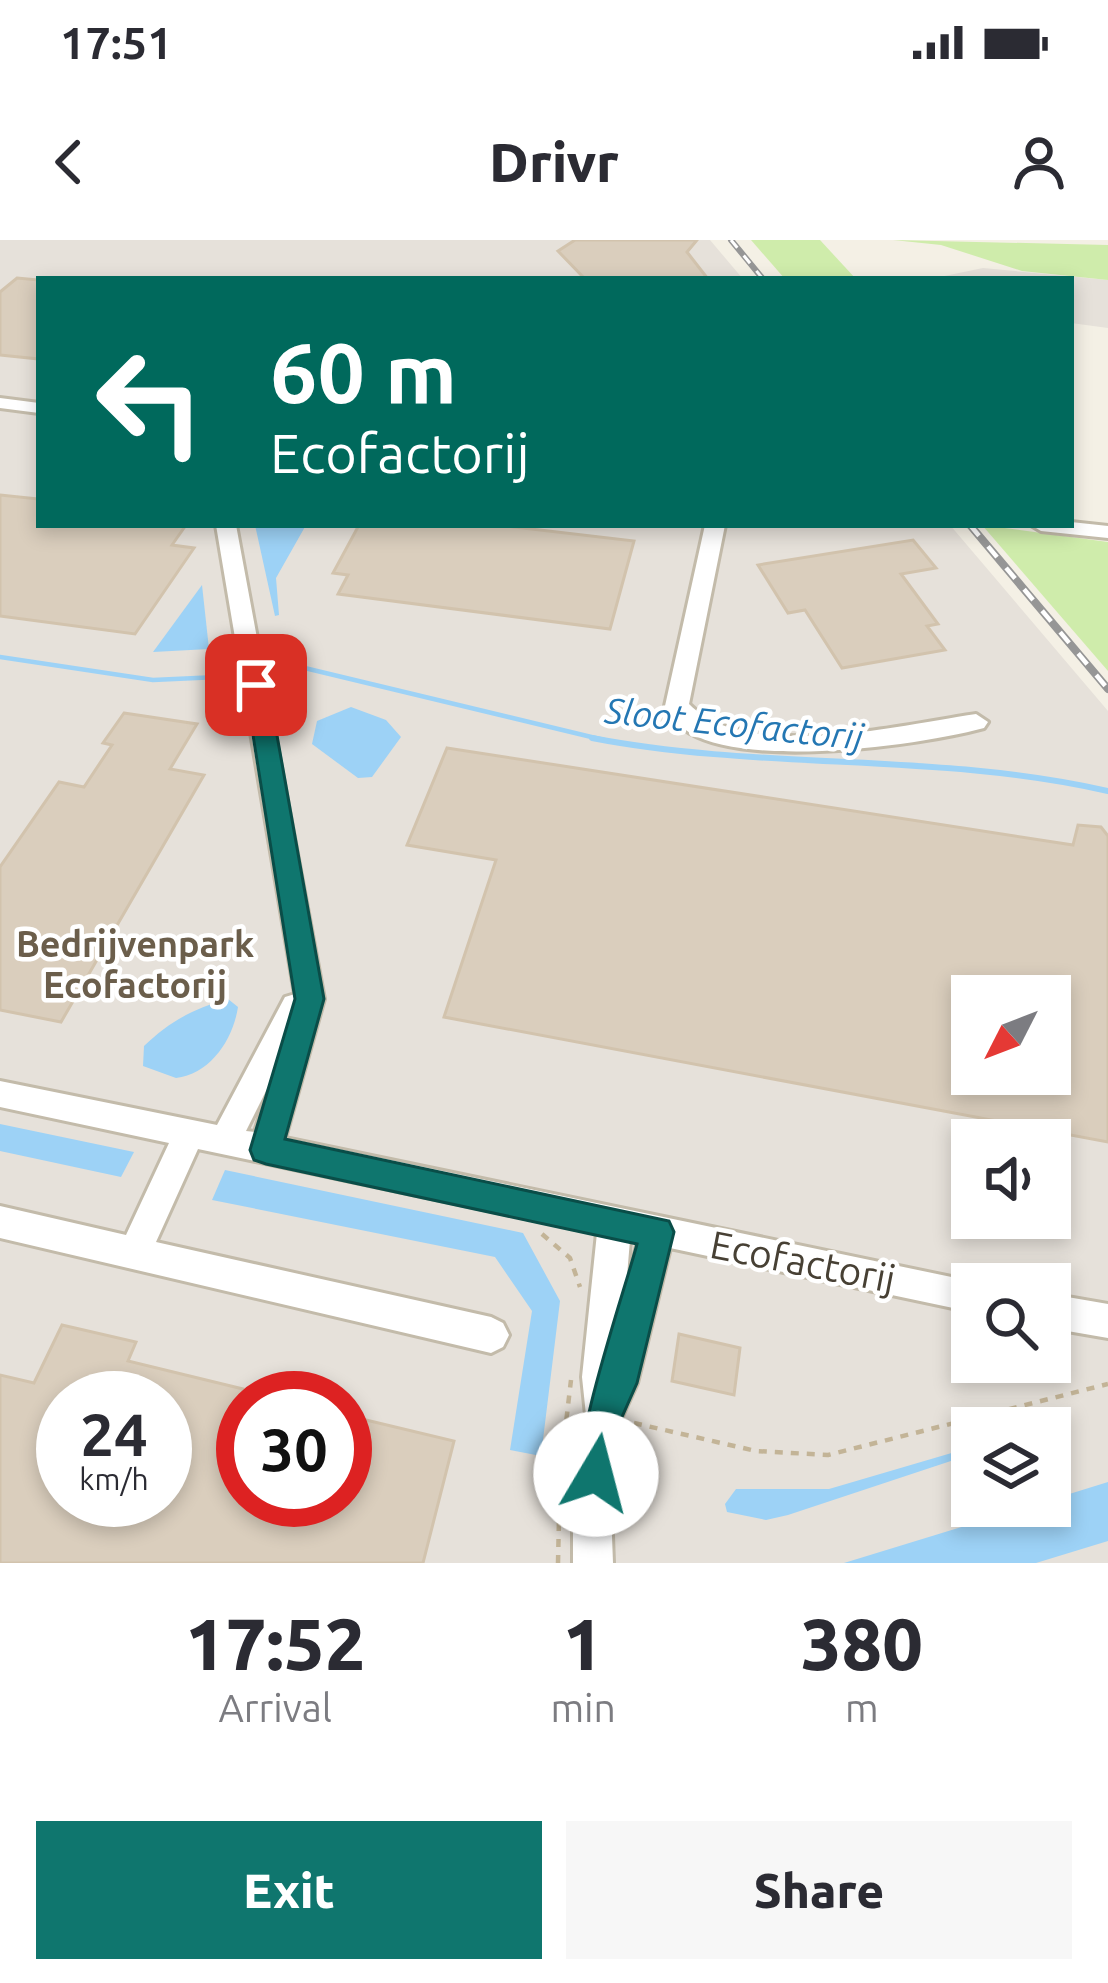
<!DOCTYPE html>
<html lang="en">
<head>
<meta charset="utf-8">
<style>
	:root { --surface:#fff; --page:#f7f7f7; --text:#2b2b33; --muted:#7c7c81; --accent:#0f766e }
	body { margin:0; font-family:Ubuntu,sans-serif; background:var(--page); color:var(--text); height:100vh; display:flex; flex-direction:column; font-size:45px; white-space:nowrap }
	* { box-sizing:border-box; margin:0 }
	p { font-size:39px; color:var(--muted) }
	.icon { flex:none; width:66px; height:66px; fill:none; stroke:currentColor; stroke-width:2; stroke-linecap:round; stroke-linejoin:round }
	.map { position:relative; height:1323px; overflow:hidden }
	.drawer { display:flex; flex-direction:column; background:var(--surface); flex:1 }
	.drawer>* { flex:none }
	.guide { position:absolute; left:36px; top:36px; width:1038px; height:252px; border-radius:0px; box-shadow:0 6px 18px #0003; background:#00695c; color:#fff; overflow:hidden }
	.needle { width:78px; rotate:228deg }
	.fabs { position:absolute; left:951px; top:735px; display:grid; gap:24px }
	.fabs a { display:grid; place-items:center; width:120px; height:120px; border-radius:0px; background:var(--surface); box-shadow:0 6px 18px #0003; font-size:60px }
	.speed { position:absolute; left:36px; top:1131px; display:flex; gap:24px; font-size:60px; font-weight:700; text-align:center }
	.speed>* { display:grid; place-content:center; width:156px; height:156px; border-radius:50%; background:var(--surface); box-shadow:0 6px 18px #0003; line-height:1 }
	.speed small { font-size:30px; font-weight:400 }
	.speed .limit { border:18px solid #d22; background:#fff; color:#111 }
	.pin { position:absolute; display:grid; place-items:center; width:102px; height:102px; color:#fff; margin:-51px; border-radius:24px; box-shadow:0 6px 18px #0006 }
	.me { position:absolute; width:132px; margin:-66px; rotate:8deg; stroke-linejoin:round; filter:drop-shadow(0 0 9px #0008) }
	.turn { display:flex; align-items:center; gap:42px; height:252px; padding:0 36px; font-size:54px }
	.turn .icon { width:156px; height:156px; stroke-width:2.5 }
	.turn b { display:block; font-size:84px; line-height:102px }
	.eta { display:flex; justify-content:space-evenly; align-items:center; height:204px; text-align:center }
	.eta b { font-size:72px; font-weight:800; line-height:84px }
	.action { display:flex; gap:24px; margin-top:auto; padding:24px 36px }
	.action a { flex:1; height:138px; border-radius:0px; background:var(--accent); color:#fff; font-size:48px; font-weight:800; line-height:138px; text-align:center }
	.action a+a { background:var(--page); color:var(--text) }
	.status { display:flex; justify-content:space-between; align-items:center; height:84px; padding:0 60px; background:var(--surface); direction:ltr }
	.status svg { height:33px; fill:currentColor }
	header { display:flex; justify-content:space-between; align-items:center; height:156px; padding:0 36px; background:var(--surface); font-size:54px; font-weight:800 }
	.map>svg:first-child { display:block }
	.industrial { fill:#e6e1da; fill-rule:evenodd }
	.green { fill:#cfecab }
	.water { fill:#9dd2f6 }
	.lines { fill:none; stroke-linecap:round; stroke-linejoin:round }
	.stream-far1 { stroke:#9dd2f6; stroke-width:4.5 }
	.stream { stroke:#9dd2f6; stroke-width:6 }
	.building { fill:#dacebd; stroke:#d2c3ad; stroke-width:3; fill-rule:evenodd }
	.minor-casing { stroke:#c3bbaa; stroke-width:6 }
	.path { stroke:#c3b497; stroke-width:4.5; stroke-dasharray:8 8; stroke-linecap:butt }
	.minor { fill:#fff; fill-rule:evenodd }
	.rail-far1-casing { stroke:#969696; stroke-width:6 }
	.rail-casing { stroke:#969696; stroke-width:8 }
	.rail-far1 { stroke:#fff; stroke-width:3; stroke-dasharray:10; stroke-linecap:butt }
	.rail { stroke:#fff; stroke-width:4.5; stroke-dasharray:14; stroke-linecap:butt }
	.route { fill:#0f766e; stroke:#0a4d48; stroke-width:3 }
	.labels { text-anchor:middle; dominant-baseline:central; stroke-width:9; stroke-linejoin:round; paint-order:stroke }
	.water-label { font-size:36px; font-style:italic; fill:#2477b3; stroke:#fff }
	.neighbourhood-label { font-size:36px; font-weight:bold; fill:#6b5e4b; stroke:#fff }
	.near-street-label { font-size:39px; fill:#474034; stroke:#fff }
</style>
</head>
<body>
<div class="status"><b>17:51</b><svg viewBox="0 0 49 12"><path d="M0 12V9h3v3zM5 12V6h3v6zM10 12V3h3v9zM15 12V0h3v12zM26 1h20v11H26zM47 4h2v5h-2z"/></svg></div>
<header><svg class="icon" aria-label="back" viewBox="0 0 24 24"><path d="M15 5l-7 7 7 7"/></svg>Drivr<svg class="icon" aria-label="person" viewBox="0 0 24 24"><circle cx="12" cy="8" r="4"/><path d="M4 21q1-7 8-7t8 7"/></svg></header>
<div class="map">
<svg width="1108" height="1323" viewBox="0 0 1108 1323">
	<rect width="100%" height="100%" fill="#f4f0e5"/>
	<!-- industrial -->
	<g class="industrial">
		<path d="M0,0H710L743,39H39V285H950L1108,471V1323H0ZM972,756H1050V834H972ZM972,900H1050V978H972ZM972,1044H1050V1122H972ZM63,1158H165V1260H63ZM243,1158H345V1260H243ZM972,1188H1050V1266H972Z"/>
		<path d="M983,28L1108,40V88L1071,83V39H930Z"/>
	</g>
	<!-- green -->
	<g class="green">
		<path d="M751,0H820L856,39H785Z"/>
		<path d="M893,0L1108,5V40L1022,31L941,5Z"/>
		<path d="M982,285L1108,302V431Z"/>
	</g>
	<!-- water -->
	<g class="water">
		<path d="M255,285H306L276,338L279,375L275,376Z"/>
		<path d="M202,345L209,409L153,412Z"/>
		<path d="M351,467L386,480L401,497L372,537L358,538L312,504L317,481Z"/>
		<path d="M228,759L238,767C233,800 210,834 176,838L143,826L144,806C169,782 194,768 228,759Z"/>
		<path d="M0,884L134,912L121,937L0,911Z"/>
		<path d="M225,930L523,993L560,1061L541,1216L510,1210L532,1071L495,1017L212,960Z"/>
		<path d="M972,1207V1214L788,1275L766,1280L727,1272L725,1264L736,1249H829Z"/>
		<path d="M1108,1242V1301L1036,1323H844L1030,1266H1050V1260Z"/>
	</g>
	<g class="lines">
		<!-- stream-far1 -->
		<g class="stream-far1">
			<path d="M0,417L153,440L218,437"/>
			<path d="M288,424L608,501"/>
		</g>
		<!-- stream -->
		<path class="stream" d="M592,498C763,531 939,512 1108,551"/>
	</g>
	<!-- building -->
	<g class="building">
		<path d="M575,0H697L687,12L708,39H585L558,11Z"/>
		<path d="M17,38L39,40V119L0,115V52Z"/>
		<path d="M0,255L39,259V285H186L172,305L194,308L135,394L0,376Z"/>
		<path d="M359,285H497L634,301L610,389L338,354L348,335L333,333Z"/>
		<path d="M913,300L936,328L901,334L938,384L927,386L945,410L842,428L805,370L788,373L758,325Z"/>
		<path d="M124,473L197,484L170,529L204,535L61,782L0,770V627L59,542L84,547L112,505L103,503Z"/>
		<path d="M447,508L1073,605L1078,585L1101,587L1108,596V902L444,777L496,620L407,605ZM972,756H1050V834H972Z"/>
		<path d="M62,1085L136,1102L128,1121L243,1149V1260H345V1175L454,1201L423,1323H0V1135L34,1143ZM63,1158H165V1260H63Z"/>
		<path d="M679,1094L740,1108L734,1155L672,1141Z"/>
	</g>
	<g class="lines">
		<defs>
			<g id="minor">
				<path d="M0,158L39,163V173L0,168Z"/>
				<path d="M1071,282L1108,286V298L1041,291L1031,285Z"/>
				<path d="M216,285H236L324,759L285,898L985,1044H972V1072L670,1008L637,1143L622,1176L611,1269L613,1323H573V1269L586,1175L582,1137L597,993L198,909L156,1002L491,1077L503,1083L509,1095L503,1107L491,1113L0,998V966L126,995L169,903L0,867V841L217,885L285,757L295,754ZM270,843L255,892L246,891ZM630,1000L638,1002L626,1048Z"/>
				<path d="M705,285H725L689,464C746,523 901,485 976,474L988,482L984,488C917,506 751,528 690,493C681,487 672,475 665,466Z"/>
				<path d="M1050,1054L1108,1064V1098L1050,1088Z"/>
			</g>
		</defs>
		<!-- minor casing -->
		<use href="#minor" class="minor-casing"/>
		<!-- path -->
		<g class="path">
			<path d="M542,994L570,1018L580,1047"/>
			<path d="M634,1183L756,1211L828,1215L1108,1144"/>
			<path d="M558,1323L560,1234L571,1140"/>
		</g>
		<!-- minor -->
		<use href="#minor" class="minor"/>
		<defs>
			<path id="rail-far1" d="M731,0L763,39"/>
			<path id="rail" d="M970,285L1108,449"/>
		</defs>
		<!-- rail-far1 casing -->
		<use href="#rail-far1" class="rail-far1-casing"/>
		<!-- rail casing -->
		<use href="#rail" class="rail-casing"/>
		<!-- rail-far1 -->
		<use href="#rail-far1" class="rail-far1"/>
		<!-- rail -->
		<use href="#rail" class="rail"/>
	</g>
	<!-- route -->
	<path class="route" d="M256,438L268,445L324,759L285,899L669,981L674,992L637,1143L622,1177L609,1248L596,1253L582,1248C568,1214 625,1050 637,1004L266,924L254,920L250,910L295,759L245,445Z"/>
	<g class="labels">
		<!-- water labels -->
		<g class="water-label">
			<text transform="translate(734 483) rotate(6)">Sloot Ecofactorij</text>
		</g>
		<!-- neighbourhood labels -->
		<g class="neighbourhood-label">
			<text x="135" y="703">Bedrijvenpark<tspan x="135" dy="41">Ecofactorij</tspan></text>
		</g>
		<!-- near-street labels -->
		<g class="near-street-label">
			<text transform="translate(803 1021) rotate(11)">Ecofactorij</text>
		</g>
	</g>
</svg>
<div class="fabs">
<a><svg class="needle" viewBox="-14 -14 28 28"><path d="M0-13l5 13h-10z" fill="#e53935"/><path d="M0 13l5-13h-10z" fill="#7c7c81"/></svg></a>
<a><svg class="icon" aria-label="sound" viewBox="0 0 24 24"><path d="M4 9h4l5-4v14l-5-4H4zM17 9q2 3 0 6"/></svg></a>
<a><svg class="icon" aria-label="search" viewBox="0 0 24 24"><circle cx="10" cy="10" r="6"/><path d="M15 15l6 6"/></svg></a>
<a><svg class="icon" aria-label="layers" viewBox="0 0 24 24"><path d="M12 4l9 5-9 5-9-5zM3 14l9 5 9-5"/></svg></a>
</div>
<div class="speed"><div>24<small>km/h</small></div><div class="limit">30</div></div>
<div class="pin" style="left:256px;top:445px;background:#d93025"><svg class="icon" aria-label="arrive" viewBox="0 0 24 24"><path d="M6 21V4h12l-3 4 3 4H6"/></svg></div>
<svg class="me" style="left:596px;top:1234px" viewBox="-20 -20 40 40"><circle r="19" fill="#fff"/><path d="M0-13L10 11 0 6-10 11z" fill="#0f766e"/></svg>
<div class="guide">
<div class="turn"><svg class="icon" aria-label="left" viewBox="0 0 24 24"><path d="M17 20v-9H6M10 6l-5 5 5 5"/></svg><div><b>60 m</b>Ecofactorij</div></div>
</div>
</div>
<section class="drawer">
<div class="eta">
<div><b>17:52</b><p>Arrival</p></div>
<div><b>1</b><p>min</p></div>
<div><b>380</b><p>m</p></div>
</div>
<div class="action"><a>Exit</a><a>Share</a></div>
</section>
</body>
</html>
